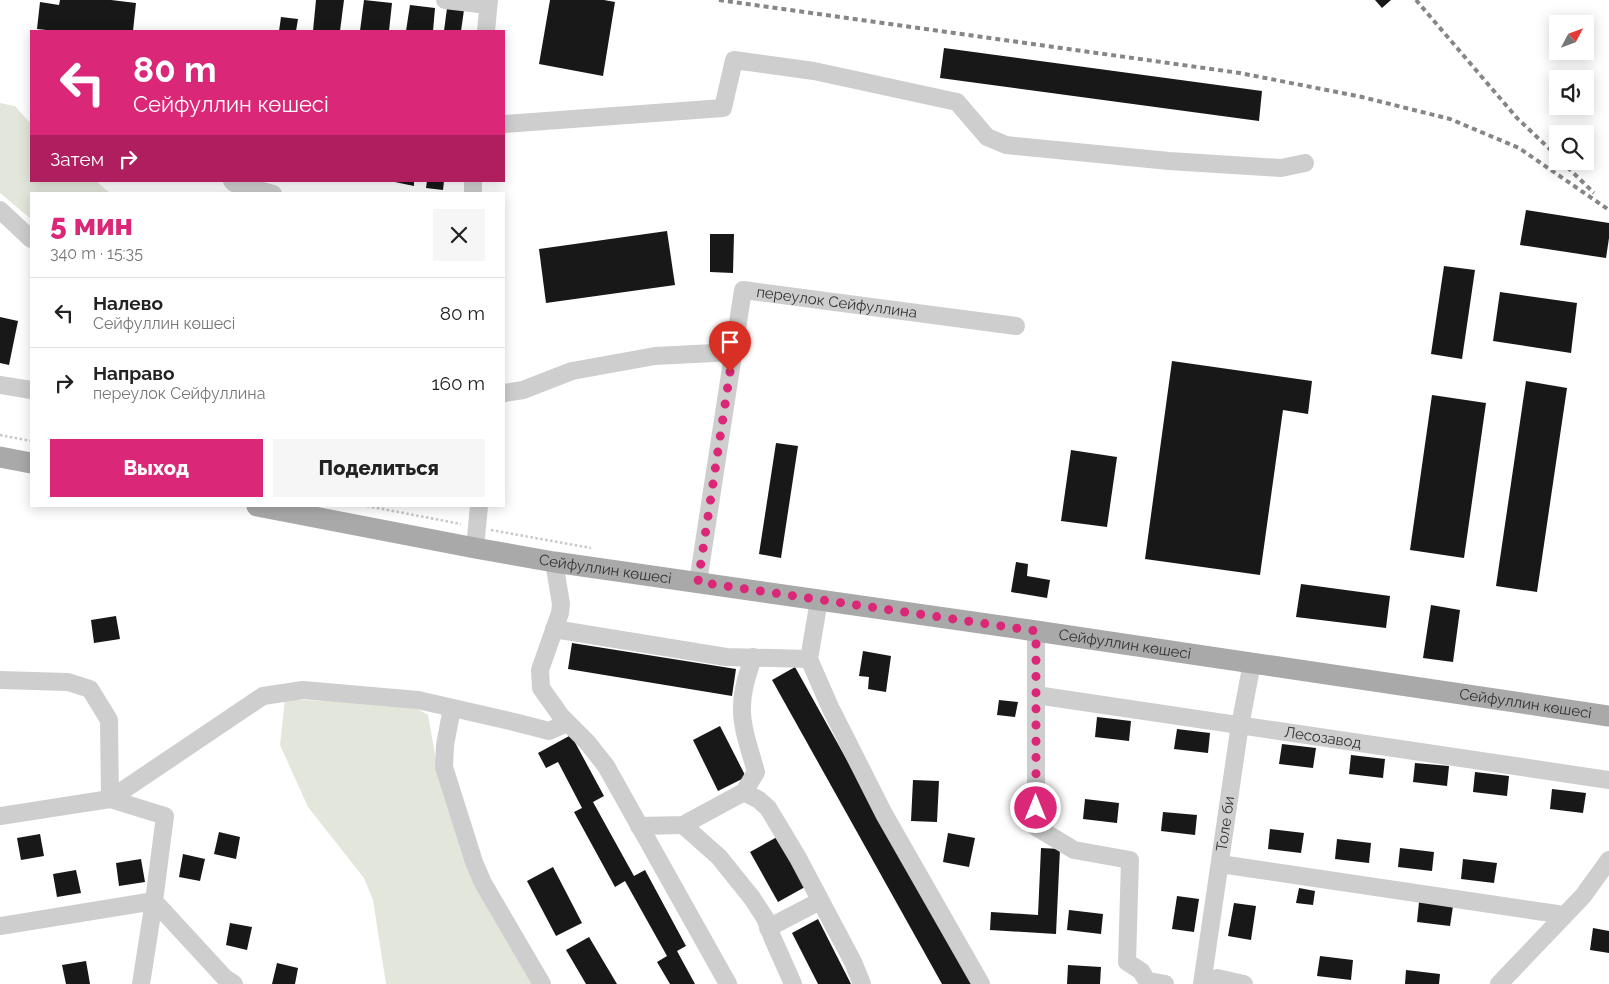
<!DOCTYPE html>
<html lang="ru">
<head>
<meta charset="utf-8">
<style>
	:root { --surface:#fff; --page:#f6f6f6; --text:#222; --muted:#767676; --line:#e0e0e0; --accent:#db2777 }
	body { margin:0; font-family:Raleway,sans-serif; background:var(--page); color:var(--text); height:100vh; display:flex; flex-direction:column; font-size:19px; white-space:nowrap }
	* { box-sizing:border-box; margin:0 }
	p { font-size:16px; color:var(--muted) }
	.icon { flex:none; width:28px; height:28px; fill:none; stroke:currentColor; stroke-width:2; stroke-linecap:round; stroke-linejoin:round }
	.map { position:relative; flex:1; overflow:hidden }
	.side { position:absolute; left:30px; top:192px; width:475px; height:315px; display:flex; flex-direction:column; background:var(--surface); border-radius:0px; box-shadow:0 2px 12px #0003 }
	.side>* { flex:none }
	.top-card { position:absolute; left:30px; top:30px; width:475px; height:152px; border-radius:0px; box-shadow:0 2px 12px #0003; background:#db2777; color:#fff; overflow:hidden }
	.needle { width:32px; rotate:49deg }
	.fabs { position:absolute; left:1549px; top:15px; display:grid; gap:10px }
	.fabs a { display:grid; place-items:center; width:45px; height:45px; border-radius:0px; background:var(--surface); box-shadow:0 2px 12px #0003; font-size:25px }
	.pin { position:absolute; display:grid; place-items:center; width:42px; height:42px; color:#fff; margin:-51px -21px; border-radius:50% 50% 50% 0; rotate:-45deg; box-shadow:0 0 5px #0007 }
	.pin .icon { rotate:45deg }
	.me { position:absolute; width:55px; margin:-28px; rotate:0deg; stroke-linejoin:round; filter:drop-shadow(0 0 4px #0008) }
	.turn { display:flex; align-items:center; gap:18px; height:105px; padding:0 20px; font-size:22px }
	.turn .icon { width:65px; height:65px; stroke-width:2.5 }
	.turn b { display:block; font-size:35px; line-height:42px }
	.then { display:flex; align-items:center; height:48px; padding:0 20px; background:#0003; gap:10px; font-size:19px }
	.round { display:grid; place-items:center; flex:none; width:52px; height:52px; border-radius:0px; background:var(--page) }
	.overview { display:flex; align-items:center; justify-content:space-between; height:85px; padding:0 20px }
	h1 { font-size:30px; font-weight:800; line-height:38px; color:var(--accent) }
	.action { display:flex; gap:10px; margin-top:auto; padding:10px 20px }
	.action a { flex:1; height:58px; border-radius:0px; background:var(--accent); color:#fff; font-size:20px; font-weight:800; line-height:58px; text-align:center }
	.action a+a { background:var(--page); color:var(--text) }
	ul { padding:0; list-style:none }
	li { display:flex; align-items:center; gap:15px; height:70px; padding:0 20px; border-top:1px solid var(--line) }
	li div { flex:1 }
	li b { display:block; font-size:19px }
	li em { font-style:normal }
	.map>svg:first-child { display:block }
	.green { fill:#e3e7db }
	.building { fill:#181818 }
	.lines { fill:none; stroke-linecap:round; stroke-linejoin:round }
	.path { stroke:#c8c8c8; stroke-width:2.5; stroke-dasharray:2.5 2.5; stroke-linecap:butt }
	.minor { stroke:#cecece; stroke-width:18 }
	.major { stroke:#a9a9a9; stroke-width:21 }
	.rail { stroke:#868686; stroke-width:4; stroke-dasharray:5 4; stroke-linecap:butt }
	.route { stroke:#db2777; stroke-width:9; stroke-dasharray:0 16.2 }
	.labels { text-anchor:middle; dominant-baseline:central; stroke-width:5; stroke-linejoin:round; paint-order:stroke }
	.street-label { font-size:15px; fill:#313131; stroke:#fff }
</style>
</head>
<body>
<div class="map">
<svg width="1609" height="984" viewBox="0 0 1609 984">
	<rect width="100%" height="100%" fill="#fff"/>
	<!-- green -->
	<g class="green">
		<path d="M0,103L15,106L31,124V181H96L111,194H31V219L0,193Z"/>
		<path d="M285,699L411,705L428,715L440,782L534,984H386L373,900L364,878L308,807L280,745Z"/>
	</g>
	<!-- building -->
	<g class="building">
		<path d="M60,0H111L136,3L133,31H56L37,29L40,2L59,5Z"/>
		<path d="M316,0H344L340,31H313Z"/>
		<path d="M364,0L392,3L389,31H360Z"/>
		<path d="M550,0H604L615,2L603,76L539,64Z"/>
		<path d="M1375,0H1391L1382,8Z"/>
		<path d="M410,5L435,8L433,31H406Z"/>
		<path d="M447,8L464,10L461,31H444Z"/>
		<path d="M281,17L298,19L296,31H279Z"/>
		<path d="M944,48L1262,91L1259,121L940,78Z"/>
		<path d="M390,181H414V186Z"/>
		<path d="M427,181H444L443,190L426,188Z"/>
		<path d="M1526,210L1609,223V238L1606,258L1520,245Z"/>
		<path d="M667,231L675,285L546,303L539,249Z"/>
		<path d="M710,234H734L733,273L710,272Z"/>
		<path d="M1444,266L1475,270L1462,359L1431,354Z"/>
		<path d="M1500,292L1577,303L1571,353L1493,341Z"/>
		<path d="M0,317L18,321L9,365L0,363Z"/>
		<path d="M1172,361L1312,381L1308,414L1283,410L1260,575L1145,559Z"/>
		<path d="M1526,381L1567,388L1537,592L1496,586Z"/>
		<path d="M1432,395L1486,403L1464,558L1410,550Z"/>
		<path d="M776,443L798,446L781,558L759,554Z"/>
		<path d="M1071,450L1117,457L1107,527L1061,521Z"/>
		<path d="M1016,562L1028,564L1027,576L1050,580L1047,598L1011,592Z"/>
		<path d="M1301,584L1390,596L1386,628L1296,617Z"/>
		<path d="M1431,605L1460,610L1453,662L1423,658Z"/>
		<path d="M116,616L120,639L94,643L91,620Z"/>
		<path d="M572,643L736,669L732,696L568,669Z"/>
		<path d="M863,651L891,656L886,692L868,689L869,677L859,676Z"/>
		<path d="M795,667L972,984H942L772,680Z"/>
		<path d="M999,700L1018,702L1015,717L997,715Z"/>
		<path d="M1097,717L1131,721L1129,741L1095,737Z"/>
		<path d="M720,726L746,777L718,791L693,740Z"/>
		<path d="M1177,729L1210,733L1208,753L1174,749Z"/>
		<path d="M571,735L604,796L593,802L634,876L645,870L686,946L677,951L695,984H670L657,962L667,956L625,881L615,887L574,812L582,808L558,762L546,768L538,753Z"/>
		<path d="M1282,744L1316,748L1313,768L1279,764Z"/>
		<path d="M1351,755L1385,759L1383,778L1349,774Z"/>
		<path d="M1415,763L1449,766L1447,786L1413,782Z"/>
		<path d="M1475,772L1509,776L1507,796L1473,792Z"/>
		<path d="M913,780L939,781L937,822L911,821Z"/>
		<path d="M1552,789L1586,793L1583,813L1550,809Z"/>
		<path d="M1085,799L1119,803L1117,823L1083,819Z"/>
		<path d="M1163,812L1197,815L1195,835L1161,831Z"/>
		<path d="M1270,829L1304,833L1301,853L1268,849Z"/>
		<path d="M219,832L240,837L236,859L214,854Z"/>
		<path d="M948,833L975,838L969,867L943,862Z"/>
		<path d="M40,834L44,856L21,860L17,838Z"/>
		<path d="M777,837L805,887L778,902L750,852Z"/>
		<path d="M1337,839L1371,843L1369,863L1335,859Z"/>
		<path d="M1041,848L1060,849L1056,934L990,930L991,912L1038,915Z"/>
		<path d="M1400,848L1434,852L1432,871L1398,867Z"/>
		<path d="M183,854L205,859L200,881L179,877Z"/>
		<path d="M141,859L145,882L119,886L116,863Z"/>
		<path d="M1463,859L1497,863L1494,883L1461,879Z"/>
		<path d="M553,867L582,923L556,936L527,881Z"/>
		<path d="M76,870L81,893L57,897L53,874Z"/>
		<path d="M1299,888L1315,891L1313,905L1296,903Z"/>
		<path d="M1177,896L1199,899L1194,932L1172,929Z"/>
		<path d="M1419,902L1453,906L1450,926L1417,922Z"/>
		<path d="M1234,903L1256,906L1251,940L1228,936Z"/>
		<path d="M1069,910L1103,914L1101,934L1067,930Z"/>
		<path d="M818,919L851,984H818L792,933Z"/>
		<path d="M230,923L252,927L247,950L226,945Z"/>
		<path d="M1593,928L1609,931V953L1590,950Z"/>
		<path d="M589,937L617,984H586L566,950Z"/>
		<path d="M1320,956L1353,960L1351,980L1317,976Z"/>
		<path d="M86,961L90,984H66L62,965Z"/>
		<path d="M277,963L298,968L295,984H272Z"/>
		<path d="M1068,965L1101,967L1100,984H1067Z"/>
		<path d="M1406,970L1440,974L1439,984H1405Z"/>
	</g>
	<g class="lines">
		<!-- path -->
		<g class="path">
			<path d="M0,435L31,441"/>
			<path d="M367,506L461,524"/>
			<path d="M491,530L591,548"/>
		</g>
		<!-- minor -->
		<g class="minor">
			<path d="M445,0L488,5"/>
			<path d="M486,31L489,0"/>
			<path d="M504,124L723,108L734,60L814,71L957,102L987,137L1006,145L1169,161L1281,168L1305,163"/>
			<path d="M232,181L234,183L273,194"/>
			<path d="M473,194V181"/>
			<path d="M0,210L31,239"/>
			<path d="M0,385L31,390"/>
			<path d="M504,393L523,390L572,371L655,356L734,352"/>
			<path d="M475,548L479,506"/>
			<path d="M554,562L561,604L560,613L540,670L541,688L561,716L587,742L606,766L728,984"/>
			<path id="s1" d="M698,582L743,290L1016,326"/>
			<path d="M819,600L809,659L830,707L884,814L981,984"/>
			<path d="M554,629L726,657L809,659"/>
			<path d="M1036,631V827L1074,850L1130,860L1127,962L1141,971L1147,981L1165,984"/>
			<path d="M0,680L68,682L90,689L109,720L110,799L165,816L154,901L225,978L234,984"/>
			<path id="s2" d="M1036,695L1609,780"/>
			<path d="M452,708L445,745L444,767L474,862L483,883L542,984"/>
			<path d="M744,792L759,800L768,808L798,858L853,962L862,984"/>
			<path d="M0,816L110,799L263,696L303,690L418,700L514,722L549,731L567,723"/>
			<path d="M683,825L719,857L752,898L765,918L773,939L793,984"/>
			<path d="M639,826L683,825L744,792L756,772C751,753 741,727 742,707C742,689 748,674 753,657"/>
			<path d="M1220,864L1564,915"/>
			<path d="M0,926L154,901L141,984"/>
			<path d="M768,928L820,901"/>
			<path id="s3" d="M1202,984L1239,731L1252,663"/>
			<path d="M1209,984L1217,978L1244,984"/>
			<path d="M1499,984L1583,896L1609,860"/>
		</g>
		<!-- major -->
		<g class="major">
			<path d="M0,457L31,463"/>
			<path id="s4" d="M257,506L475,548L554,562L1036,631L1609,716"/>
		</g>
		<!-- rail -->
		<g class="rail">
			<path d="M719,0L1240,73L1362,97L1450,119L1519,148L1609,210"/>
			<path d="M1416,0L1517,118L1558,157"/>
			<path d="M1561,161L1594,193"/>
		</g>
	</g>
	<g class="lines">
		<!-- route -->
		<path class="route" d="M730,372L698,582L1036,631V808"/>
	</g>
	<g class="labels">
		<!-- street labels -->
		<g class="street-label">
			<text stroke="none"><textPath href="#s1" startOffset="390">переулок Сейфуллина</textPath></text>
			<text stroke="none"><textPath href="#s4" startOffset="354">Сейфуллин көшесі</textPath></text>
			<text stroke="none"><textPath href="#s4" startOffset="879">Сейфуллин көшесі</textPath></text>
			<text stroke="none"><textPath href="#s4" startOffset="1284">Сейфуллин көшесі</textPath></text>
			<text stroke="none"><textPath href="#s2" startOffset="290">Лесозавод</textPath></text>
			<text stroke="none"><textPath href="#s3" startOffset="162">Толе би</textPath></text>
		</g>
	</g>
</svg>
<div class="fabs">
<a><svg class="needle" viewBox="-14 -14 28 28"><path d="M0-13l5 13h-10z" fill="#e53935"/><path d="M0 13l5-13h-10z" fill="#767676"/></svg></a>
<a><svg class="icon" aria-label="sound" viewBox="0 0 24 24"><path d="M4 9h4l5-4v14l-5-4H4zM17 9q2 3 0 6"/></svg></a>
<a><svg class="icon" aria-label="search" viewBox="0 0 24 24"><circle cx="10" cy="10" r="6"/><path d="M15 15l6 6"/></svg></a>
</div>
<div class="pin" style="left:730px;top:372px;background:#d93025"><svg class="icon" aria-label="arrive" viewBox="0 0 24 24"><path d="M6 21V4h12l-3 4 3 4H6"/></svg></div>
<svg class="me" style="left:1036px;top:808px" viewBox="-20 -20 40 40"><circle r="17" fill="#db2777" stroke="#fff" stroke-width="3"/><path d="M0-11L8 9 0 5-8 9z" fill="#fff"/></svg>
<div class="top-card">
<div class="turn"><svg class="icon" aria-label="left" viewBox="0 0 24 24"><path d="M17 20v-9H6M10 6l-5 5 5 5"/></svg><div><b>80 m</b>Сейфуллин көшесі</div></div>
<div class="then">Затем<svg class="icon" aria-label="right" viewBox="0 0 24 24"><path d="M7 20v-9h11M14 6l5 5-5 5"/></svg></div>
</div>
<section class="side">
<div class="overview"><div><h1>5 мин</h1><p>340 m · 15:35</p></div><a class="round"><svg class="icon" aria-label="close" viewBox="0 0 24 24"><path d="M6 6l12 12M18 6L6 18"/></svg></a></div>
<ul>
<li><svg class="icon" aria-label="left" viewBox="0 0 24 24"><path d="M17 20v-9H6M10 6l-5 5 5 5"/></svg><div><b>Налево</b><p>Сейфуллин көшесі</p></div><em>80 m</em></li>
<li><svg class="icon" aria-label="right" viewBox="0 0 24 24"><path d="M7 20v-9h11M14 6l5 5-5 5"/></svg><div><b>Направо</b><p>переулок Сейфуллина</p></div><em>160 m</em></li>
</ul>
<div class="action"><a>Выход</a><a>Поделиться</a></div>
</section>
</div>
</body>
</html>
